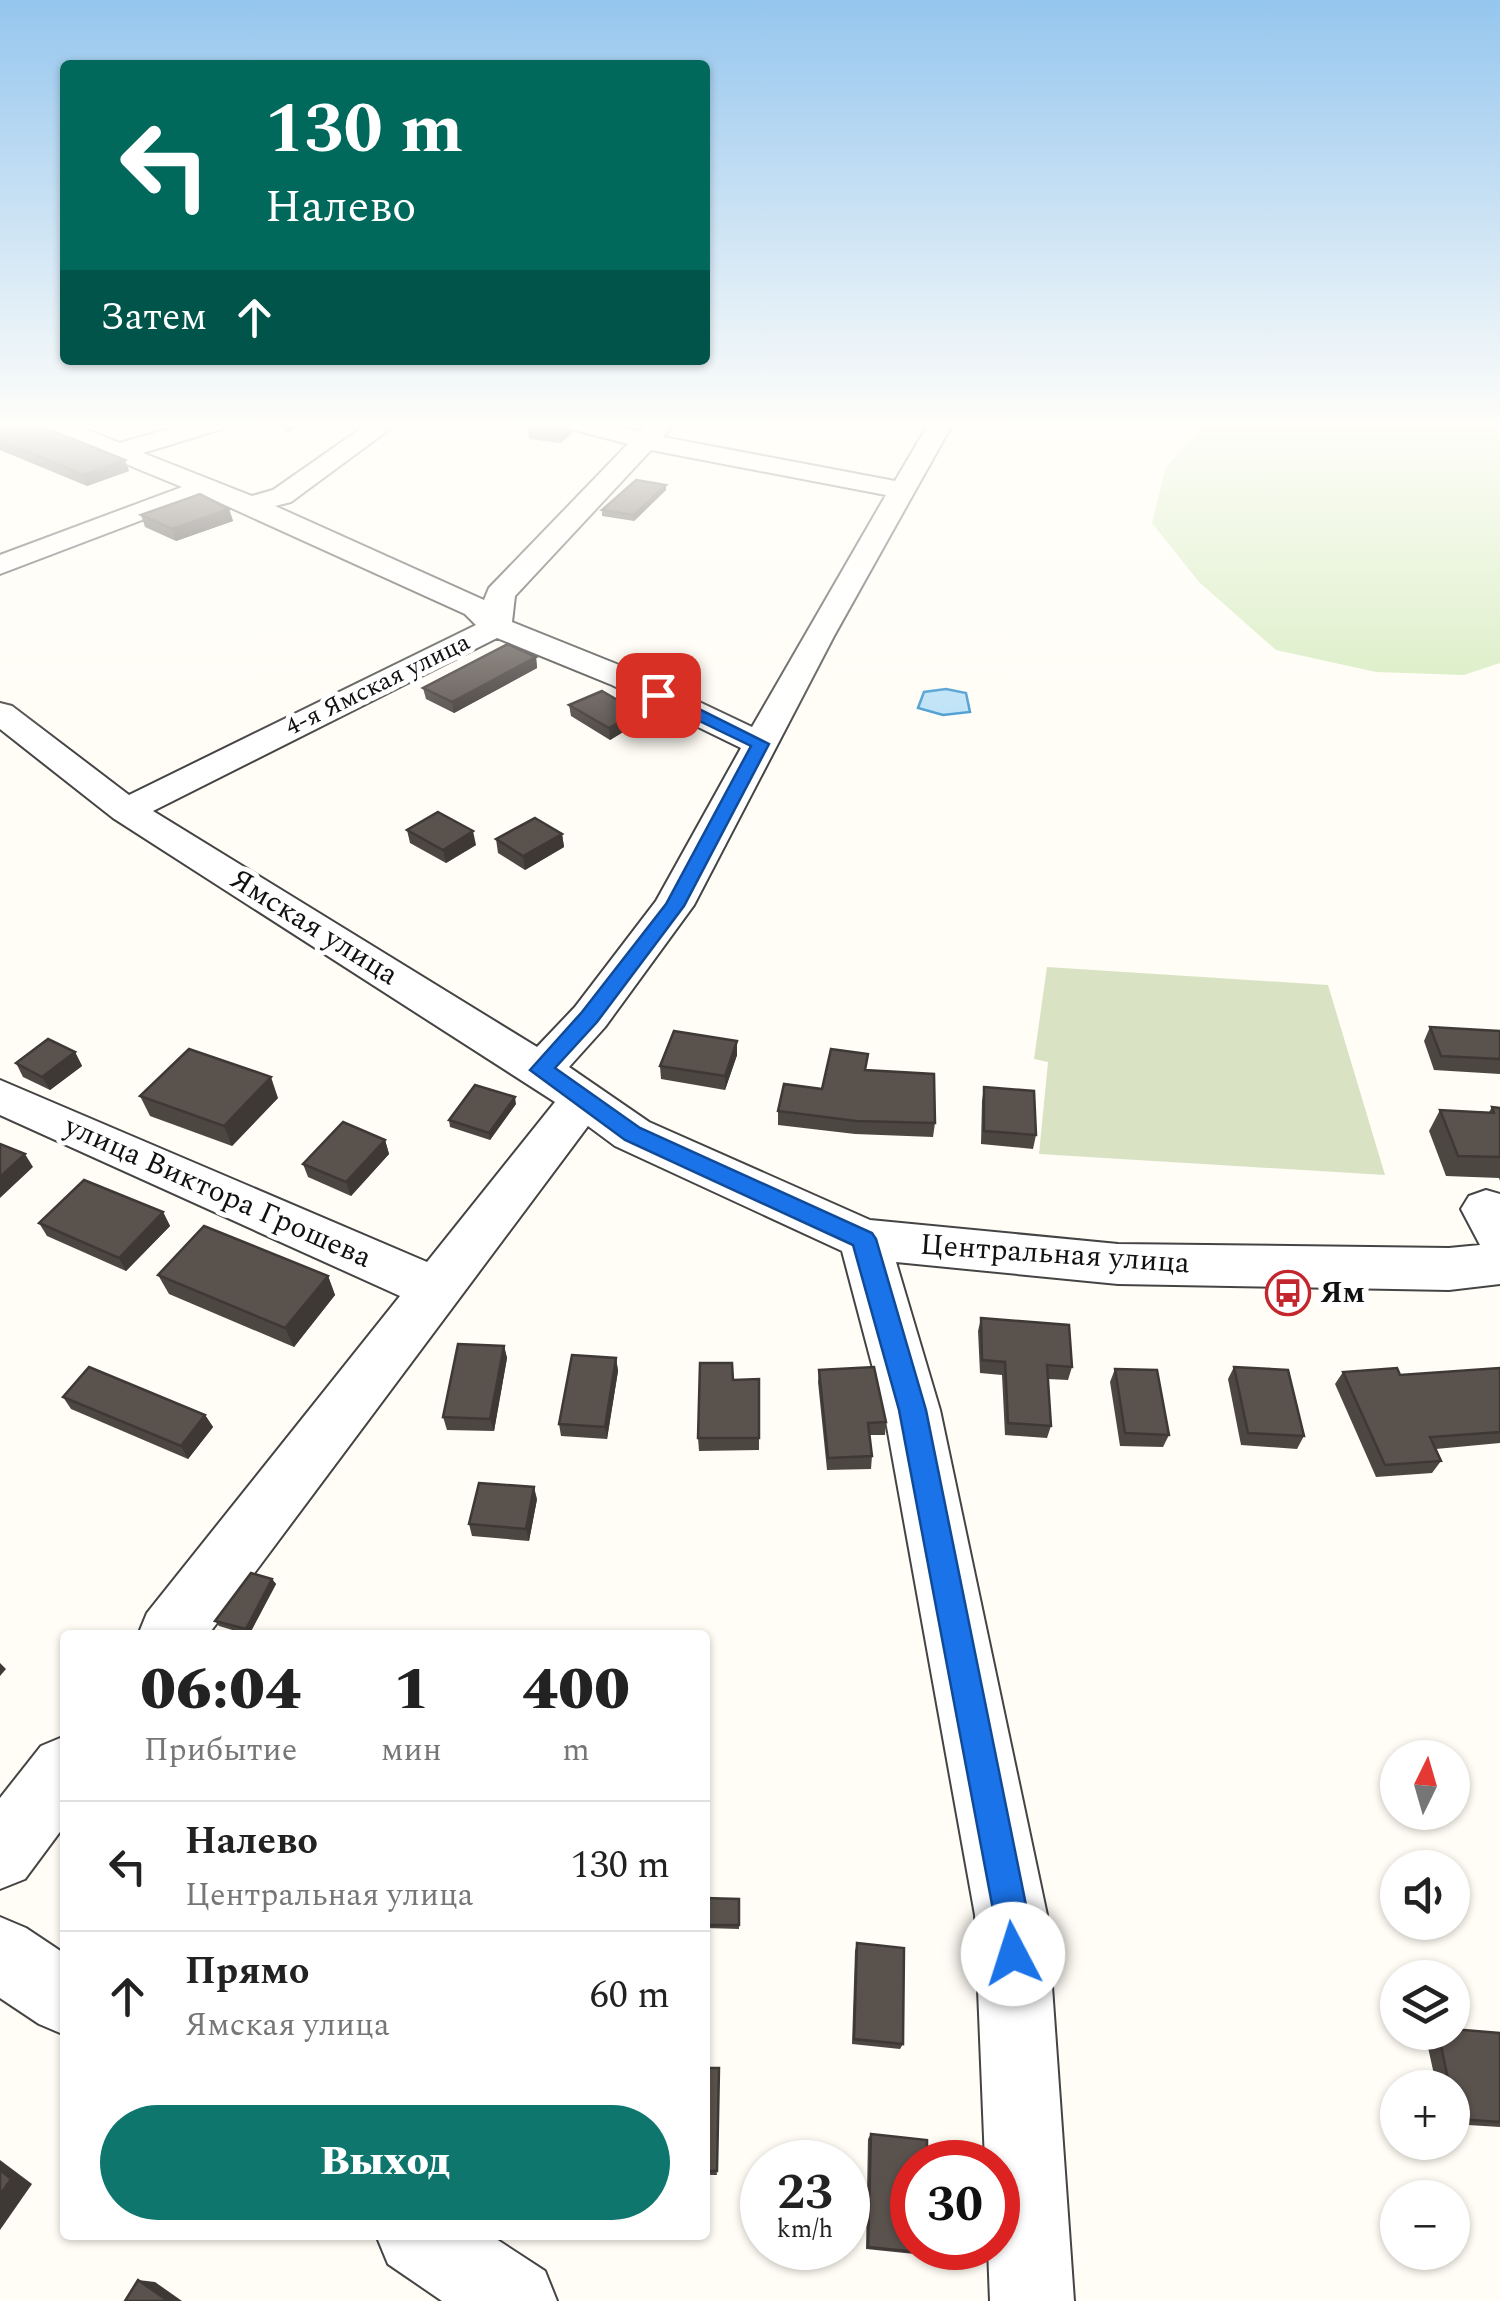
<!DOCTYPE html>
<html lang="ru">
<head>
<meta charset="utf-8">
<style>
	:root { --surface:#fff; --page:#f2f2f2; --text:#222; --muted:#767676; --line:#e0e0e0; --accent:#0f766e }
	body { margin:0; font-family:Spectral,serif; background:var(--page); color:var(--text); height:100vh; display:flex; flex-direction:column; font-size:38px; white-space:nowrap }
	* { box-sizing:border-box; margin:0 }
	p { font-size:32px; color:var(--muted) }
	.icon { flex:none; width:55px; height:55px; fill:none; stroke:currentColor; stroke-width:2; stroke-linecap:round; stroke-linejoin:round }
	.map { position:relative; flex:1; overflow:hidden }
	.details { position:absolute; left:60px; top:1630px; width:650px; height:610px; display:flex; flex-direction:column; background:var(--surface); border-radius:10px; box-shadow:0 2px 8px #0004 }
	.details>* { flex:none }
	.top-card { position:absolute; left:60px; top:60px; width:650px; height:305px; border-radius:10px; box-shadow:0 2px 8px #0004; background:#00695c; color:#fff; overflow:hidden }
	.needle { width:65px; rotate:5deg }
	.tools { position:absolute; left:1380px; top:1740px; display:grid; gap:20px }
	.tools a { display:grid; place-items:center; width:90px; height:90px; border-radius:50%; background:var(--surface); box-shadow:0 2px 8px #0004; font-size:50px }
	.speed { position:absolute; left:740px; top:2140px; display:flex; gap:20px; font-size:50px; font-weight:700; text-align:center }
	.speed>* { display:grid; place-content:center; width:130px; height:130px; border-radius:50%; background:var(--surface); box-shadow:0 2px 8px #0004; line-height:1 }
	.speed small { font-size:25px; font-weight:400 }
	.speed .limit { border:15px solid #d22; background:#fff; color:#111 }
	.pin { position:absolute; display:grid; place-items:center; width:85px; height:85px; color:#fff; margin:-42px; border-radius:20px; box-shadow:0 5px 15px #0006 }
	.me { position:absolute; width:110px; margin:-55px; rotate:355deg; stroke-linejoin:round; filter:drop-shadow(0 0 8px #0008) }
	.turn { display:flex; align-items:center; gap:35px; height:210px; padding:0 40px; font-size:45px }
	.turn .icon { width:130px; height:130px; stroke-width:2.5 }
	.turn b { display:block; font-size:70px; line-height:85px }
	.then { display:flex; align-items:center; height:95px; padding:0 40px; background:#0003; gap:20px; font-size:38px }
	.eta { display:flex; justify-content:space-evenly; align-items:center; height:170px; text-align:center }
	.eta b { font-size:60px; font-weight:800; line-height:70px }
	.button { display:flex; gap:20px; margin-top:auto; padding:20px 40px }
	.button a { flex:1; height:115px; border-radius:60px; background:var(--accent); color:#fff; font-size:40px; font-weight:800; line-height:115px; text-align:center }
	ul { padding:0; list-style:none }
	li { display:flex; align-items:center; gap:30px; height:130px; padding:0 40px; border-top:2px solid var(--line) }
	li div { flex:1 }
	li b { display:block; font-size:38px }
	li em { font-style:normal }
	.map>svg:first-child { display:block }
	.green { fill:#d5ebbd }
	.cemetery { fill:#d9e3c4 }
	.water { fill:#b9e0f7; stroke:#3f96cf; stroke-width:2.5 }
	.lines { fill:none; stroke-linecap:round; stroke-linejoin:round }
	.minor-casing { stroke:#444; stroke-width:4 }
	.minor { fill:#fff; fill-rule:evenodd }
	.wall { fill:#4d4742 }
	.shaded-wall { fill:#3f3936 }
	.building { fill:#5a524d; stroke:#3f3936; stroke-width:2.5 }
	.route { fill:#1a73e8; stroke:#114b97; stroke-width:2.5 }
	.labels { text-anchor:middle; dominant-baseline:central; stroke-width:10; stroke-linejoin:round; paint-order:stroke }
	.far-street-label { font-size:25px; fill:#111; stroke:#fff }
	.street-label { font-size:30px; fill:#111; stroke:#fff }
	.poi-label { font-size:30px; font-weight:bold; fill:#111; stroke:#fff; text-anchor:start }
</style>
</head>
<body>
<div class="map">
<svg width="1500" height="2301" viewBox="0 0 1500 2301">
	<rect width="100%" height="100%" fill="#fffdf5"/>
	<!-- green -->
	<path class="green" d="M1207,423H1500V663L1464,675L1376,672L1276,650L1199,582L1152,523L1166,467Z"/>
	<!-- cemetery -->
	<path class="cemetery" d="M1047,967L1328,985L1385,1175L1039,1154L1048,1062L1034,1059Z"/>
	<!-- water -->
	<path class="water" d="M946,689L966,693L970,712L943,715L918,708L924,692Z"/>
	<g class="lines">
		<defs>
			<g id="minor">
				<path d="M35,423H70L120,443L188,423H228L225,428L143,453L252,496L273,490L369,423H398L291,502L275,506L484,600L489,588L628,444L567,428L564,423H606L640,432L648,423H674L663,437L895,481L929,423H953L834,636L694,905L605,1027L569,1067L649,1122L870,1220L1118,1244L1449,1248L1480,1245L1461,1209L1469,1196L1486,1190L1500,1194V1284L1449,1290L1118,1284L896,1262L940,1410L1047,1915L1074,2301H990L988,2248H998V2162H985L975,1915L884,1410L842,1251L615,1146L588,1126L208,1635H138L147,1613L400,1296L0,1115V1080L427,1262L555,1102L113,818L0,729V703L12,706L129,795L476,625L465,614L205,496L0,574V555L182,487L38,428ZM651,450L886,495L752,727L634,671L512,622L515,596ZM497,638L612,685L741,748L656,901L575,1007L537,1047L153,811Z"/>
				<path d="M65,1736V1825L25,1879L0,1889V1798L41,1746Z"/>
				<path d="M0,1917L26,1928L65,1954V2035L39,2024L0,1998Z"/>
				<path d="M376,2235H490L545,2271L557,2301H442L388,2264Z"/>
			</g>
		</defs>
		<!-- minor casing -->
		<use href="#minor" class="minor-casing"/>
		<!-- minor -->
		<use href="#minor" class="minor"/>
	</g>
	<!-- wall -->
	<g class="wall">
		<path d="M0,423L125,460L129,471L87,486L0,450Z"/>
		<path d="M274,423H309L288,432Z"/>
		<path d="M528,429L572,433L561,443L529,439Z"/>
		<path d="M666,485V490L634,521L602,516V510Z"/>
		<path d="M229,509L233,521L176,541L145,527L141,515Z"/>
		<path d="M536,657L537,668L454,713L426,699L423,688Z"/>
		<path d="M569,705L638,723L610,740L571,716Z"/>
		<path d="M407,830L476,845L446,863L410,843Z"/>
		<path d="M562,834L564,847L525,870L498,853L496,839Z"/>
		<path d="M1430,1027L1500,1031V1074L1434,1070L1424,1041Z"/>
		<path d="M737,1041V1055L725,1090L661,1079L660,1066Z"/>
		<path d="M75,1052L82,1066L50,1090L23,1077L16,1063Z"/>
		<path d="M866,1070L935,1123L933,1137L855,1134L778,1125V1111Z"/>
		<path d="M984,1087L1036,1135L1033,1149L981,1144L982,1101Z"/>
		<path d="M140,1096L278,1098L232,1146L150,1116Z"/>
		<path d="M516,1104L490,1140L450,1127L449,1120Z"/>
		<path d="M1492,1107L1500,1108V1181L1499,1178L1446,1176L1429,1131L1440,1110L1489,1112Z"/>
		<path d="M385,1140L389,1154L351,1196L308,1177L303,1164Z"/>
		<path d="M163,1212L170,1226L126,1271L47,1236L39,1223Z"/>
		<path d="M158,1275L328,1276L335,1295L294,1347L169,1294Z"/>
		<path d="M981,1318L1072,1367L1068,1380L1048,1379L1051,1426L1047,1438L1005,1435L1002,1375L980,1373L978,1331Z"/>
		<path d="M504,1346L507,1358L494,1431L447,1430L443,1417Z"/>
		<path d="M616,1358L618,1371L607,1439L561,1436L559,1424Z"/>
		<path d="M1234,1367L1304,1436L1297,1449L1241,1445L1228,1379Z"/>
		<path d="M1500,1368V1443L1436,1449L1441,1461L1432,1473L1376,1477L1335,1384L1343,1372L1400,1375Z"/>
		<path d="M1115,1369L1169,1435L1163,1447L1120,1446L1110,1382Z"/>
		<path d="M819,1370L886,1422L885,1435H870L872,1456L871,1469L827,1470L818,1382Z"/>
		<path d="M759,1379V1450L699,1451L698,1438L733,1380Z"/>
		<path d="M63,1397L205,1415L213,1427L188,1459L71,1409Z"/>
		<path d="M537,1499L529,1541L472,1536L469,1524Z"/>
		<path d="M272,1579L276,1584L249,1635L219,1626L215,1621Z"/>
		<path d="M705,1898L739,1899V1929L705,1928Z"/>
		<path d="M857,1943L903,2044L900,2049L852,2044L855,1951Z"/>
		<path d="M1427,2032L1500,2033V2127L1452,2124V2088H1437L1425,2034Z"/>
		<path d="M705,2068L717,2175H705Z"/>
		<path d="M871,2134L927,2253L924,2255L866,2249L868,2139Z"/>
	</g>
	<!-- shaded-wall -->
	<g class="shaded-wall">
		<path d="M286,423H309L288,432Z"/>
		<path d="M571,423L572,433L561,443L560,433Z"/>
		<path d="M125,460L129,471L87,486L83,475Z"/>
		<path d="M666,485V490L634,521V515Z"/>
		<path d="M229,509L233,521L176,541L172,529Z"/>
		<path d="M536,657L537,668L454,713L452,702Z"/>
		<path d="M638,712V723L610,740L609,728Z"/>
		<path d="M473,831L476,845L446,863L443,850Z"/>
		<path d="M562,834L564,847L525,870L523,856Z"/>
		<path d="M737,1041V1055L725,1090V1076Z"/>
		<path d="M75,1052L82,1066L50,1090L42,1077Z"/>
		<path d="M271,1077L278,1098L232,1146L224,1126Z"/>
		<path d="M515,1097L516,1104L490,1140L489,1133Z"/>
		<path d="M385,1140L389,1154L351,1196L346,1182Z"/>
		<path d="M25,1154L33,1167L0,1198V1177Z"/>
		<path d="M163,1212L170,1226L126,1271L119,1258Z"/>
		<path d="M328,1276L335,1295L294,1347L285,1328Z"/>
		<path d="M504,1346L507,1358L494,1431L490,1419Z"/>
		<path d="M616,1358L618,1371L607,1439L605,1427Z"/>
		<path d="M205,1415L213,1427L188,1459L181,1446Z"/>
		<path d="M534,1487L537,1499L529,1541L526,1529Z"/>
		<path d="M272,1579L276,1584L249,1635L246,1629Z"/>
		<path d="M0,1663L6,1669L0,1676Z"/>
		<path d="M0,2160L32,2184L0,2230Z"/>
		<path d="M138,2280L155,2282L182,2301H168Z"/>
	</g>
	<!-- building -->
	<g class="building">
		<path d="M0,423H33L125,460L83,475L0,440Z"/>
		<path d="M534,423H571L560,433L528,429Z"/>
		<path d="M636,480L666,485L634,515L602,510Z"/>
		<path d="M200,494L229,509L172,529L141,515Z"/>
		<path d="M508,644L536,657L452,702L423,688Z"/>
		<path d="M602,691L638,712L609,728L569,705Z"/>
		<path d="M438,812L473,831L443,850L407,830Z"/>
		<path d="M535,818L562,834L523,856L496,839Z"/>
		<path d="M1430,1027L1500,1031V1059L1441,1056Z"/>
		<path d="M674,1031L737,1041L725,1076L660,1066Z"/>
		<path d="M48,1039L75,1052L42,1077L16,1063Z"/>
		<path d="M189,1049L271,1077L224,1126L140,1096Z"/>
		<path d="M831,1049L868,1054L865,1070L934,1074L935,1123L856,1121L778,1111L784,1084L822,1089Z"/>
		<path d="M475,1085L515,1097L489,1133L449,1120Z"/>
		<path d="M984,1087L1034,1091L1036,1135L984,1131Z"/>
		<path d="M1492,1107L1500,1108V1157L1458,1156L1440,1110L1494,1113Z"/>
		<path d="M343,1122L385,1140L346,1182L303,1164Z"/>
		<path d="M0,1144L25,1154L0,1177Z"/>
		<path d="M84,1180L163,1212L119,1258L39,1223Z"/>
		<path d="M204,1226L328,1276L285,1328L158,1275Z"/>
		<path d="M981,1318L1069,1325L1072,1367L1047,1365L1051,1426L1008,1423L1005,1362L982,1360Z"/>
		<path d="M458,1344L504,1346L490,1419L443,1417Z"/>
		<path d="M572,1355L616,1358L605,1427L559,1424Z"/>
		<path d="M700,1363H732L733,1380L759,1379V1438H698Z"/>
		<path d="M89,1367L205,1415L181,1446L63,1397Z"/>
		<path d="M874,1367L886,1422L868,1423L872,1456L828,1458L819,1370Z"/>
		<path d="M1234,1367L1288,1370L1304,1436L1248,1433Z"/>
		<path d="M1397,1368L1400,1375L1500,1368V1432L1430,1437L1441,1461L1385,1465L1343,1372Z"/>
		<path d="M1115,1369L1157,1370L1169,1435L1125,1433Z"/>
		<path d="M479,1483L534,1487L526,1529L469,1524Z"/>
		<path d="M251,1573L272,1579L246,1629L215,1621Z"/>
		<path d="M705,1898L739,1899V1925H705Z"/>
		<path d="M857,1943L904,1948L903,2044L854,2039Z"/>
		<path d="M1452,2029L1500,2033V2122L1458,2119L1452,2096V2088H1450L1438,2032H1452Z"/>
		<path d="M705,2068H719L717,2171H705Z"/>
		<path d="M871,2134L927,2140V2162H912V2248H927V2253L868,2247Z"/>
		<path d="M0,2170L11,2179L0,2195Z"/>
		<path d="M138,2280L168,2301H125Z"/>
	</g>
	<!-- sky -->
	<linearGradient id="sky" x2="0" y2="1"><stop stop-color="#95c6ee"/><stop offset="0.57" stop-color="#fffefa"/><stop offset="1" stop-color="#fffefa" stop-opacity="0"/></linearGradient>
	<rect width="1500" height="746" fill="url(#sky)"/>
	<!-- route -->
	<path class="route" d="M652,691H663L769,744L684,906L597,1022L555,1068L640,1128L872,1233L876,1239L926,1410L1028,1915L1030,1954L1025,1966L1013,1971L1001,1966L996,1954L994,1915L899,1410L853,1245L625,1140L530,1070L582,1012L666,904L751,746L652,698Z"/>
	<!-- icons -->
	<defs>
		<symbol id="bus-ring" viewBox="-11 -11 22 22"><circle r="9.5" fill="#fff" stroke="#c4262e" stroke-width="1.5"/><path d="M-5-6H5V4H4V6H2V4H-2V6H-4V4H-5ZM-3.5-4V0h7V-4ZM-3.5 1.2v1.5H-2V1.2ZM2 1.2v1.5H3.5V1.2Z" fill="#c4262e"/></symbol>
	</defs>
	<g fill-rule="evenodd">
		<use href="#bus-ring" x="1263" y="1268" width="50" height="50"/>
	</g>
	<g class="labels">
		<!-- far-street labels -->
		<g class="far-street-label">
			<text transform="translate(378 685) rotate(-26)">4-я Ямская улица</text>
		</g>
		<!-- street labels -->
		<g class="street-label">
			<text transform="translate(314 927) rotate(32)">Ямская улица</text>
			<text transform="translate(218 1192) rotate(24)">улица Виктора Грошева</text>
			<text transform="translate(1055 1254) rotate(4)">Центральная улица</text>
		</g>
		<!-- poi labels -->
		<g class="poi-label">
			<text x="1320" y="1293">Ям</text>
		</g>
	</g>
</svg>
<div class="tools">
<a><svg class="needle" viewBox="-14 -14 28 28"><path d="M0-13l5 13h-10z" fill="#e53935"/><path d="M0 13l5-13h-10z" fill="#767676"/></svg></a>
<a><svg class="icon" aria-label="sound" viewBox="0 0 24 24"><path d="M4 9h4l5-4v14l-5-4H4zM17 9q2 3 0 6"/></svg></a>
<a><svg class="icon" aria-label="layers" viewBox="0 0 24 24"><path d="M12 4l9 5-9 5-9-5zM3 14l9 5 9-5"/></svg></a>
<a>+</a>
<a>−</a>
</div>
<div class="speed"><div>23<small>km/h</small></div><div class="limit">30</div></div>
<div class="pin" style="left:658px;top:695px;background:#d93025"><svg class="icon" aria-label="arrive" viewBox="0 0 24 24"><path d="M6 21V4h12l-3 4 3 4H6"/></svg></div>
<svg class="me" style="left:1013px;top:1954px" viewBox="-20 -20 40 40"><circle r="19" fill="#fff"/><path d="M0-13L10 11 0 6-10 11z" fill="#1a73e8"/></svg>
<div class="top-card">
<div class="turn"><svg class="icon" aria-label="left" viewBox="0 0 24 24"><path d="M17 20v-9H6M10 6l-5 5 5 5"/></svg><div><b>130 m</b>Налево</div></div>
<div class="then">Затем<svg class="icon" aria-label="ahead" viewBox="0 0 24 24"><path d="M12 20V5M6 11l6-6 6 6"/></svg></div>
</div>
<section class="details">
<div class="eta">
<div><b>06:04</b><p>Прибытие</p></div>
<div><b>1</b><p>мин</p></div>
<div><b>400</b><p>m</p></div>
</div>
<ul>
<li><svg class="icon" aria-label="left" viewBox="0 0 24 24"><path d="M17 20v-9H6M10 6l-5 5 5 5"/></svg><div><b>Налево</b><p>Центральная улица</p></div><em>130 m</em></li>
<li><svg class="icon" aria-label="ahead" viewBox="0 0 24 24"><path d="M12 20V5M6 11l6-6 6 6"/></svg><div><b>Прямо</b><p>Ямская улица</p></div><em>60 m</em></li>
</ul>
<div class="button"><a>Выход</a></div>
</section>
</div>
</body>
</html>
